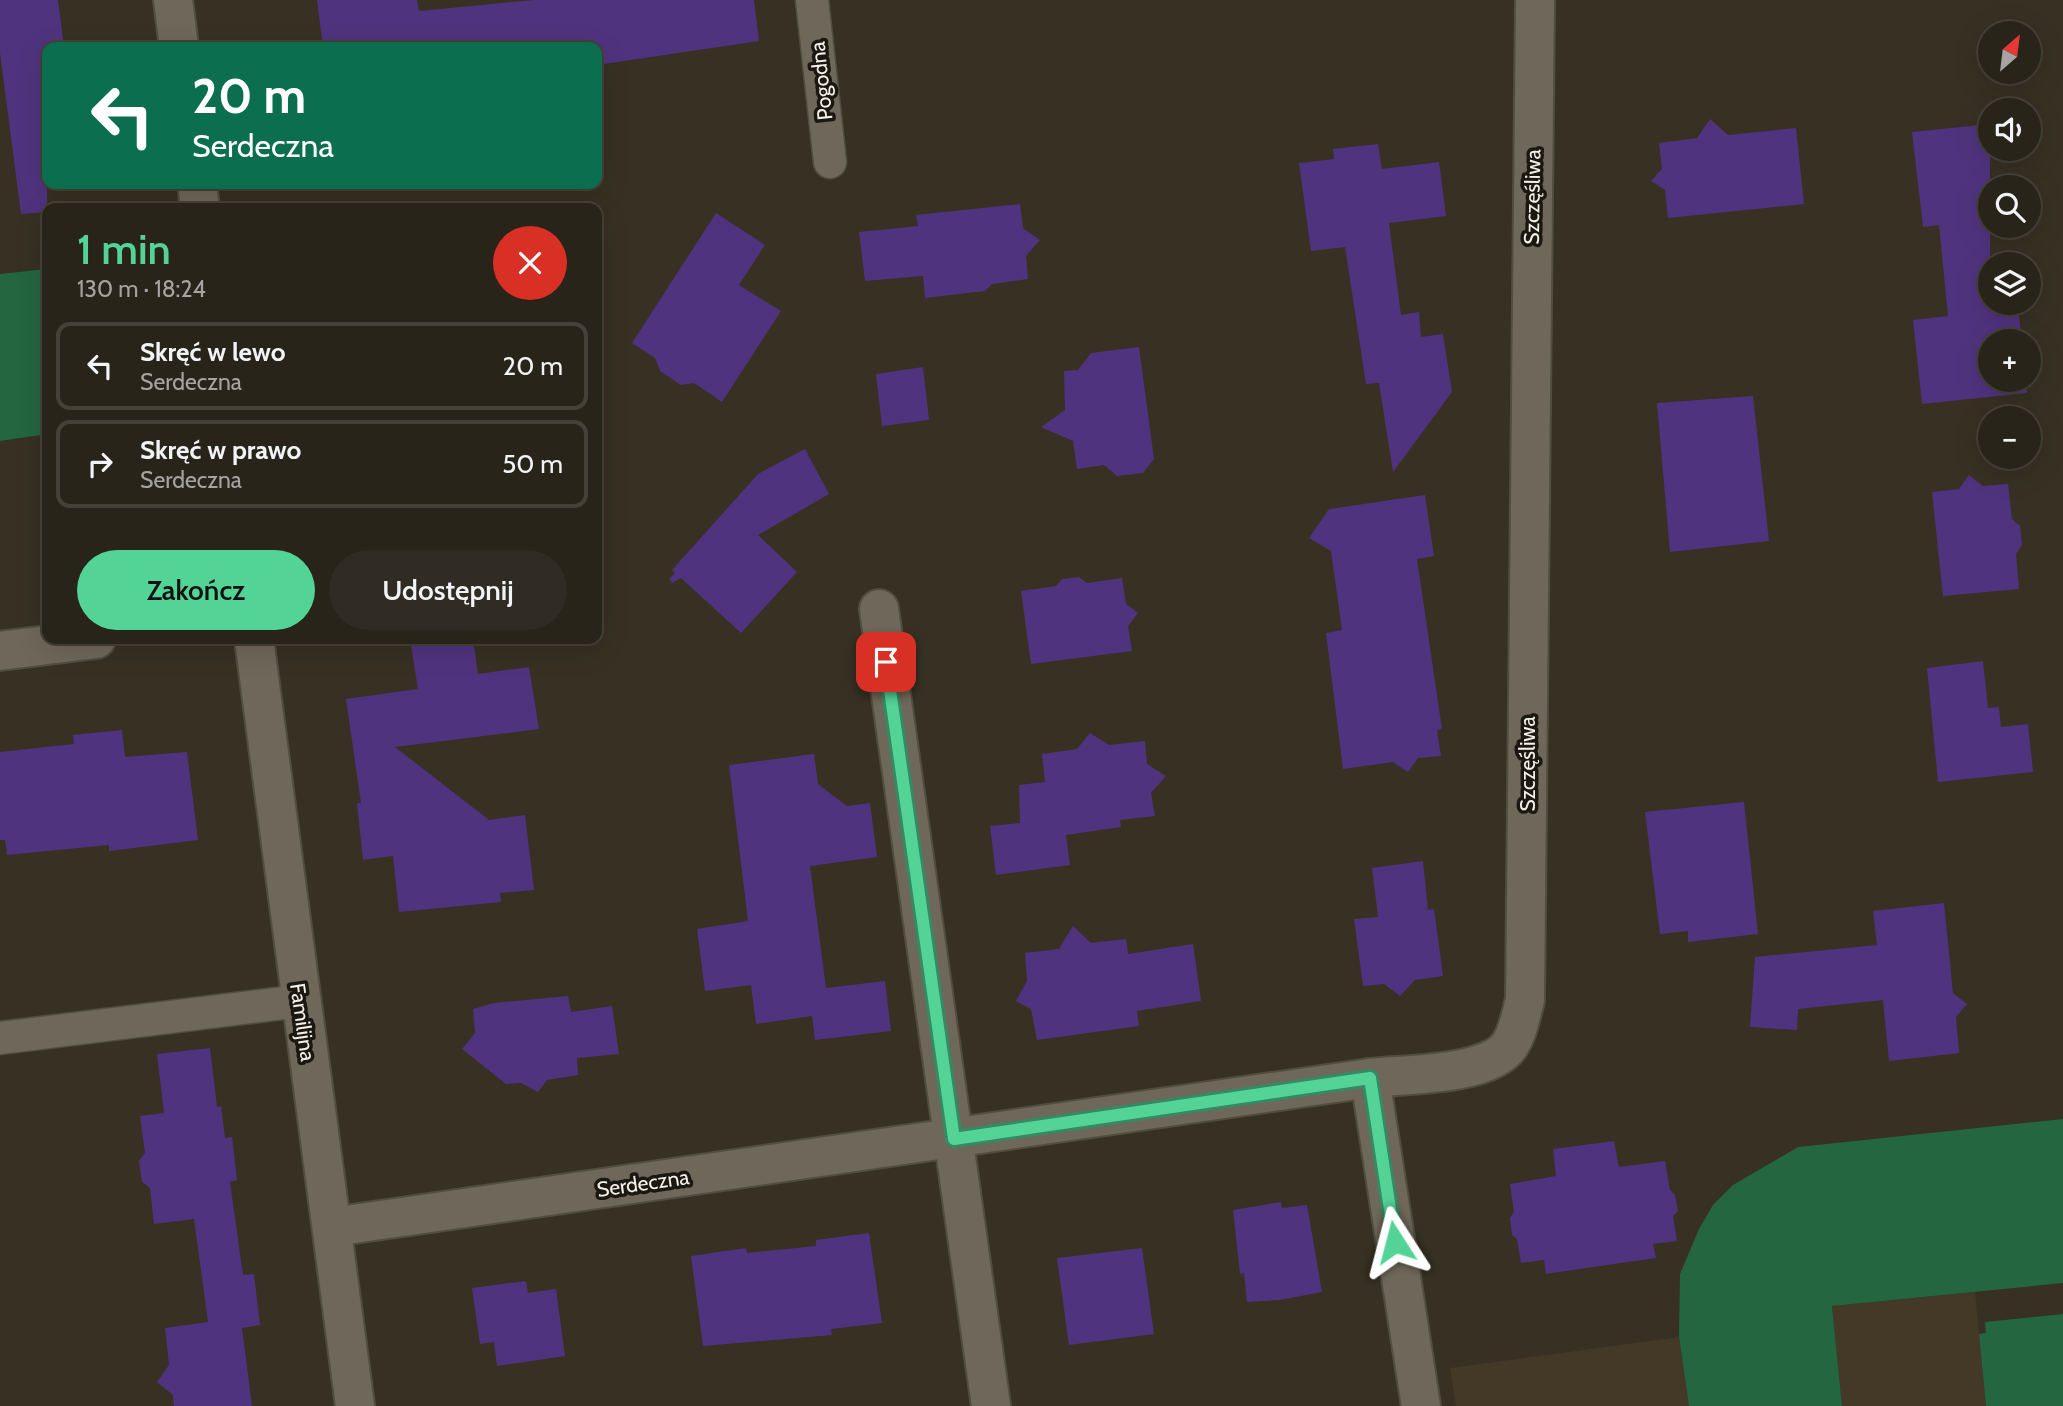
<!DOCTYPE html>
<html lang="pl">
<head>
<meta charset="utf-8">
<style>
	:root { --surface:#29241a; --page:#312c23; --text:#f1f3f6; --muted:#a5a4a2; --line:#454139; --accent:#53d396 }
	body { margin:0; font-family:Cabin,sans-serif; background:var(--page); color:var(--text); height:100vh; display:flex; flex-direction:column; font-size:26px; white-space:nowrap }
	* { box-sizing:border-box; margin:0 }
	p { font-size:23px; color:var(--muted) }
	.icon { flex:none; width:38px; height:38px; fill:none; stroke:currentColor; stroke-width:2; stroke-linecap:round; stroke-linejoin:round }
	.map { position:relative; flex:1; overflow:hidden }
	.side { position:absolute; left:42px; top:203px; width:560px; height:441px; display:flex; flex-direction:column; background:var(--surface); border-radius:14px; box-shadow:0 7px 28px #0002,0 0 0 2px var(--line) }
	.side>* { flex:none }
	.hud { position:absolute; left:42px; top:42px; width:560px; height:147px; border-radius:14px; box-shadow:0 7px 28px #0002,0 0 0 2px var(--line); background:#0b6e4f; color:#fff; overflow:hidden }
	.needle { width:46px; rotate:28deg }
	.buttons { position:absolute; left:1978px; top:21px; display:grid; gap:14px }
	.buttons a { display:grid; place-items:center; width:63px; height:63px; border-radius:50%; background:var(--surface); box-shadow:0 7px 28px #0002,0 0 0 2px var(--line); font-size:35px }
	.pin { position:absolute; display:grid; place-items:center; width:60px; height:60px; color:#fff; margin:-30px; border-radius:14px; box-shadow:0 4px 10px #0006 }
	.me { position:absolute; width:77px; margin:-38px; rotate:351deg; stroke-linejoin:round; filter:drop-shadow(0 0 5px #0008) }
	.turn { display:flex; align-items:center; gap:24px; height:147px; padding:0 35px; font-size:32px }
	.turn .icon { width:91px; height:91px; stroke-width:2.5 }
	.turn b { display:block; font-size:49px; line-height:60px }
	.round { display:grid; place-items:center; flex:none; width:74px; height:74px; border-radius:37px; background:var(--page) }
	.headline { display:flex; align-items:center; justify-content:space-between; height:119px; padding:0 35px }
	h1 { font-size:42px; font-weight:600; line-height:52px; color:var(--accent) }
	.action { display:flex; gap:14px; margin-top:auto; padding:14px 35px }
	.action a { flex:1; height:80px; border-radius:42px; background:var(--accent); color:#111; font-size:28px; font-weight:600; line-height:80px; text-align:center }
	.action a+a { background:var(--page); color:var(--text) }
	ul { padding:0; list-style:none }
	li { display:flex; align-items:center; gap:21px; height:88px; margin:0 14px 10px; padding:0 21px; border:4px solid var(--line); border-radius:14px }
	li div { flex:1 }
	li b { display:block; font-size:26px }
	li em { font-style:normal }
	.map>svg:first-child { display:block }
	.built { fill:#433926 }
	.green { fill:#236640 }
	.building { fill:#50337e }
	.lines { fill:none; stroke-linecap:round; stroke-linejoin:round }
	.lane-casing { stroke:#524c41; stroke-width:35 }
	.street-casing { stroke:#524c41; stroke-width:42 }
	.lane { stroke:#6f6759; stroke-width:32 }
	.street { stroke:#6f6759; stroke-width:38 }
	.route-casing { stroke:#368962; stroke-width:18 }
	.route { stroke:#53d396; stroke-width:12 }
	.labels { text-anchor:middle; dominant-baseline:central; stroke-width:7; stroke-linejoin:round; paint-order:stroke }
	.street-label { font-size:21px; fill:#f5f1e9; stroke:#1b1812 }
</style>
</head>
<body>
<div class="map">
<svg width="2063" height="1406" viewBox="0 0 2063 1406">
	<rect width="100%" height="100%" fill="#373023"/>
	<!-- built -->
	<g class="built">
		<path d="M1975,1292L1986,1406H1842L1832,1306Z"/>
		<path d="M1679,1337L1689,1406H1456L1450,1368Z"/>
	</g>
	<!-- green -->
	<g class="green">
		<path d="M47,269V434L0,441V274Z"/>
		<path d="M2063,1119V1283L1832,1306L1842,1406H1689L1679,1337L1680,1274L1699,1229L1713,1205L1733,1185L1798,1147Z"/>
		<path d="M2063,1314V1406H1986L1979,1334L1986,1333L1985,1322Z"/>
	</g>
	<!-- building -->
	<g class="building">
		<path d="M0,0H58L64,47H47V212L21,214L0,53Z"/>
		<path d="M317,0H417L419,11L534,0H754L759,41L597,65V47H323Z"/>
		<path d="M1710,119L1728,135L1796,128L1804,204L1668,218L1665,190L1651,181L1662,169L1659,143L1697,138Z"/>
		<path d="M1990,124V303H1996L1997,310L2018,308L2022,341H1990V380H2025L2027,393L1922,404L1913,320L1948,316L1939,225L1923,227L1912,132Z"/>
		<path d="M1378,144L1382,169L1439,162L1446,216L1389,223L1401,315L1419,312L1421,337L1443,334L1452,392L1393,472L1379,383L1366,384L1345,247L1311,251L1299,163L1334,159L1333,149Z"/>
		<path d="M1020,204L1023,228L1040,240L1026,256L1028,279L992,284L985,291L925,298L923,276L865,281L859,232L918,226L916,215Z"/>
		<path d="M716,213L765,245L739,285L781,311L722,402L694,383L681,385L660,371L655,358L632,343Z"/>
		<path d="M1139,347L1154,459L1143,473L1117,476L1104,465L1077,469L1073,441L1041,427L1065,410L1064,371L1078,370L1091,353Z"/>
		<path d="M923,367L929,420L882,426L876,374Z"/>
		<path d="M1753,396L1769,541L1670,552L1657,403Z"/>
		<path d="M805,449L829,494L758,535L797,572L741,633L681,578L672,583L669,579L675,573L672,570L758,474Z"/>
		<path d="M1969,475L1983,486L2008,484L2012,519L2020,526L2022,545L2016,554L2019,589L1943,596L1932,492L1959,489Z"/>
		<path d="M1425,495L1434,556L1417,559L1442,729L1437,730L1441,756L1418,758L1408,772L1393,762L1343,769L1326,633L1342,630L1331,551L1309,538L1329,509Z"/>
		<path d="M1079,577L1087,583L1122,578L1126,604L1138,613L1128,626L1132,651L1031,664L1021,591L1056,586L1062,579Z"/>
		<path d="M410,639H473L478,674L529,667L539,729L395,747L489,820L525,815L534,890L500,893L501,902L399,912L393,856L363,860L357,803H361L346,699L418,689Z"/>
		<path d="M1983,661L1988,708L1999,707L2001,727L2028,724L2033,772L1938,782L1927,668Z"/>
		<path d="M122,730L125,757L187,752L198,840L109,851V845L7,855L5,840H0V752L74,744L73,735Z"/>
		<path d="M1090,733L1109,745L1145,741L1147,764L1166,776L1151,793L1155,816L1120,820L1121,827L1066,835L1070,865L996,875L990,826L1020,823L1019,785L1045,782L1042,754L1077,749Z"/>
		<path d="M814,754L818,784L847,806L870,803L877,857L810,866L826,988L885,981L891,1031L815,1040L812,1016L756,1024L751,985L705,991L697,929L748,921L729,765Z"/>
		<path d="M1744,802L1758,934L1688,942V931L1660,934L1645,812Z"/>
		<path d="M1423,861L1428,910L1434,909L1443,976L1415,980L1400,996L1384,984L1363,986L1354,919L1378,917L1372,868Z"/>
		<path d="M1944,903L1953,993L1967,1004L1956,1017L1959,1053L1889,1061L1883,1000L1798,1009L1797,1030L1750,1027L1755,957L1877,945L1873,911Z"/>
		<path d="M1073,926L1091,943L1126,939L1128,954L1193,944L1201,1001L1137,1011L1139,1026L1037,1040L1031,1009L1016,1001L1027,981L1025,953L1059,949Z"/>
		<path d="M568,996L571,1012L612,1006L619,1054L577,1058L578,1075L547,1080L538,1092L521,1083L506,1084L462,1049L475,1033L473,1009L494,1003Z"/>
		<path d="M210,1048L217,1107L221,1106L225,1138L232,1137L237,1180L230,1182L243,1275L254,1274L260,1325L242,1328L252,1406H174L173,1395L157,1382L169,1365L165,1328L208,1322L194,1219L154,1224L150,1188L142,1182L139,1161L145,1153L140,1116L164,1113L157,1054Z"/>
		<path d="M1614,1141L1619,1167L1665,1161L1670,1190L1675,1195L1678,1211L1673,1216L1677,1241L1653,1244L1656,1258L1600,1266L1546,1274L1544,1260L1521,1263L1517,1239L1512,1235L1510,1218L1514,1212L1510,1184L1556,1176L1553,1149Z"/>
		<path d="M1281,1202L1282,1208L1307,1205L1322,1292L1280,1300L1247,1302L1244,1273L1240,1274L1233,1210Z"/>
		<path d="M869,1233L882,1323L831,1329L832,1335L703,1346L691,1256L746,1248L747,1253L816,1246V1240Z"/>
		<path d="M1142,1248L1154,1334L1069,1345L1057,1258Z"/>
		<path d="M526,1281L528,1293L556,1289L565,1356L497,1366L494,1342L480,1344L472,1288Z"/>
	</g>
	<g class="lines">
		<defs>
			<g id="lane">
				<path d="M812,0L830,162"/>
				<path d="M0,1038L300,1001"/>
			</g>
			<g id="street">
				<path d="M173,0L179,47"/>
				<path d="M197,184L200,208"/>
				<path d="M879,609L991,1406"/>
				<path d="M254,639L355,1406"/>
				<path d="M0,651L96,639"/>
				<path d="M1370,1078L1421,1406"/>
				<path d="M332,1227L1370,1078C1405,1074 1487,1076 1509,1046C1518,1033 1521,1015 1525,1000L1535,0"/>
			</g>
		</defs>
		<!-- lane casing -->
		<use href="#lane" class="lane-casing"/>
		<!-- street casing -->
		<use href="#street" class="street-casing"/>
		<!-- lane -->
		<use href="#lane" class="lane"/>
		<!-- street -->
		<use href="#street" class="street"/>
	</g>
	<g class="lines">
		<defs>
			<path id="route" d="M886,662L954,1139L1370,1078L1395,1242"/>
		</defs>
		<!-- route casing -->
		<use href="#route" class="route-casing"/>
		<!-- route -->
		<use href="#route" class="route"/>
	</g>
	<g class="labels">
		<!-- street labels -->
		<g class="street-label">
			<text transform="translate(821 81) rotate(-96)">Pogodna</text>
			<text transform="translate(1532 197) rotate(-89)">Szczęśliwa</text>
			<text transform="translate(1527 764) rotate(-90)">Szczęśliwa</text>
			<text transform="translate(303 1022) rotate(82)">Familijna</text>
			<text transform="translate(643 1183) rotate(-8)">Serdeczna</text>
		</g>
	</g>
</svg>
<div class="buttons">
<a><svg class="needle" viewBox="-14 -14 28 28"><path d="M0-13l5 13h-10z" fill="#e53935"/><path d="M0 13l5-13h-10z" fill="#a5a4a2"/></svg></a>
<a><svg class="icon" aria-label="sound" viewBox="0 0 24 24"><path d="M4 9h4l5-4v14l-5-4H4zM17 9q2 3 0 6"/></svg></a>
<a><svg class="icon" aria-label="search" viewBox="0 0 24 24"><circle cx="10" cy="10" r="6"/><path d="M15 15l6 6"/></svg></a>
<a><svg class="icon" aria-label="layers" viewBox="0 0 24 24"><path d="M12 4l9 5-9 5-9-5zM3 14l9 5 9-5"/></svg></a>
<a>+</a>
<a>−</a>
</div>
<div class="pin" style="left:886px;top:662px;background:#d93025"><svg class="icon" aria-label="arrive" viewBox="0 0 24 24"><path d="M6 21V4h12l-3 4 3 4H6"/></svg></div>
<svg class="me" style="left:1395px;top:1242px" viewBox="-20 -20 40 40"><path d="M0-17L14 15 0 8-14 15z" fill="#53d396" stroke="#fff" stroke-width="4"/></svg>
<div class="hud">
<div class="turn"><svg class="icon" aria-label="left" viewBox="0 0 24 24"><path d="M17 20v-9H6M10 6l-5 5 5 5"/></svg><div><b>20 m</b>Serdeczna</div></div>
</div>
<section class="side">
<div class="headline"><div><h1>1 min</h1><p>130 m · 18:24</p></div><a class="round" style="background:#d93025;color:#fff"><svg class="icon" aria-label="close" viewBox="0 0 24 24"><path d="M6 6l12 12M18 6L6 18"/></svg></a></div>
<ul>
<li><svg class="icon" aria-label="left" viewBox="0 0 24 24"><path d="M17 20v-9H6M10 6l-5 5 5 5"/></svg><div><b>Skręć w lewo</b><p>Serdeczna</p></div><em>20 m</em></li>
<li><svg class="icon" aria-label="right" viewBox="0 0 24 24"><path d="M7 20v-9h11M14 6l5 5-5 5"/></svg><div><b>Skręć w prawo</b><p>Serdeczna</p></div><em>50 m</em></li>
</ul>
<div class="action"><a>Zakończ</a><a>Udostępnij</a></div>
</section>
</div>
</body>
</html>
